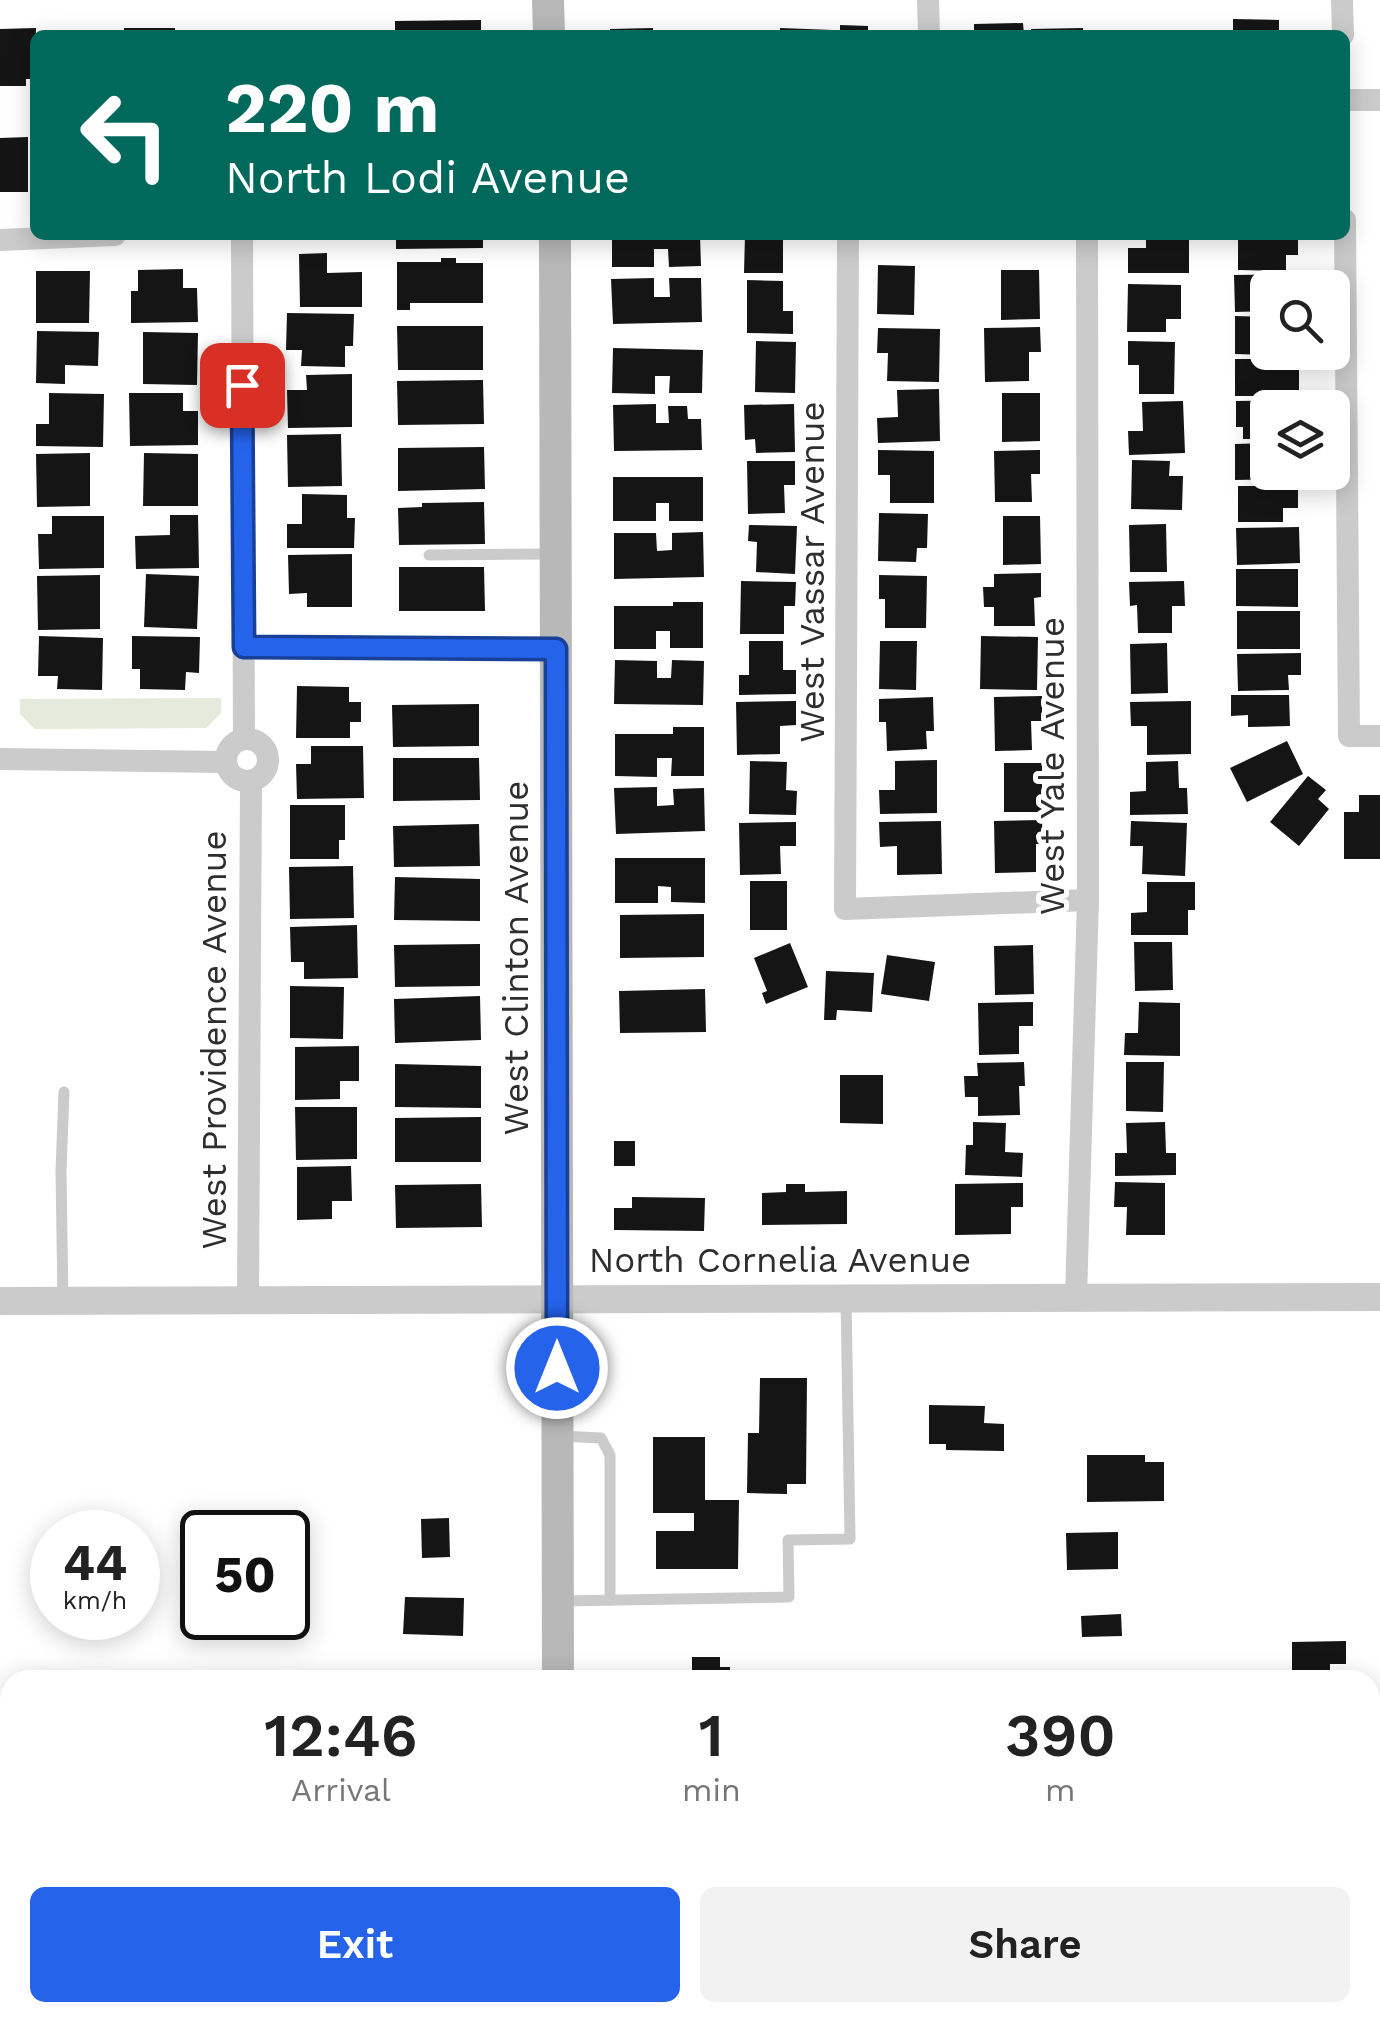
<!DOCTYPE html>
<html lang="en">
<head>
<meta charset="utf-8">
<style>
	:root { --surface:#fff; --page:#f2f2f2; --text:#222; --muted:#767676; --accent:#2563eb }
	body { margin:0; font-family:"Work Sans",sans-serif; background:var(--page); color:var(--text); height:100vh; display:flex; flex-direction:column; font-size:38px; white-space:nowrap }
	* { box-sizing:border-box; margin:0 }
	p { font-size:32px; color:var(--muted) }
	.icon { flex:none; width:55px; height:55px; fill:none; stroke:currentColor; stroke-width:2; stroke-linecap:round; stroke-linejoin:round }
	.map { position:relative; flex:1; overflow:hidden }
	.side { position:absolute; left:0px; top:1670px; width:1380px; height:352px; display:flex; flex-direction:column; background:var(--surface); border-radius:30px 30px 0 0; box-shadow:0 5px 25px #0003 }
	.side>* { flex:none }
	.banner { position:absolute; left:30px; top:30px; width:1320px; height:210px; border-radius:15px; box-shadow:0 5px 25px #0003; background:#00695c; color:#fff; overflow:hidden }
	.buttons { position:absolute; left:1250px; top:270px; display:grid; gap:20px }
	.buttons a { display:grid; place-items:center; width:100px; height:100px; border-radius:15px; background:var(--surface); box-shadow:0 5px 25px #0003; font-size:50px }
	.speed { position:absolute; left:30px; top:1510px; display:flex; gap:20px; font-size:50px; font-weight:700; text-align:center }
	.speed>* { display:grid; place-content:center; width:130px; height:130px; border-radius:50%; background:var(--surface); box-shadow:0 5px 25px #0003; line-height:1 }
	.speed small { font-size:25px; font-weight:400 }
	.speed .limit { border:5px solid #111; border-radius:15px; background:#fff; color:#111 }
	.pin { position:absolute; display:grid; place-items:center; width:85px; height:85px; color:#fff; margin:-42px; border-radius:20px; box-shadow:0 5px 15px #0006 }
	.me { position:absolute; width:110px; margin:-55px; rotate:0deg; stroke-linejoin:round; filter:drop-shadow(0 0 8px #0008) }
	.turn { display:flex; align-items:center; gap:35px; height:210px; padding:0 30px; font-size:45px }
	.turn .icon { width:130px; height:130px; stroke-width:2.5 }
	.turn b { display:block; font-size:70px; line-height:85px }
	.eta { display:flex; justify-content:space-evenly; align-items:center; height:170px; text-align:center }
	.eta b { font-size:60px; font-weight:600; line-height:70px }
	.action { display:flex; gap:20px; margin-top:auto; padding:20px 30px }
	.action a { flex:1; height:115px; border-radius:15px; background:var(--accent); color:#fff; font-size:40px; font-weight:600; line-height:115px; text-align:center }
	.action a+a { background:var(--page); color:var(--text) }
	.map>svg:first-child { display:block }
	.green { fill:#e4ebdc }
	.building { fill:#151515 }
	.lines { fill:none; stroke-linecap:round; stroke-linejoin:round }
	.service { stroke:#cbcbcb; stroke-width:11 }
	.minor { stroke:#cbcbcb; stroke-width:22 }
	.tertiary { stroke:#cbcbcb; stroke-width:28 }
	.secondary { stroke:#b8b8b8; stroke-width:32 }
	.route-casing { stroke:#184099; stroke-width:25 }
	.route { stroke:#2563eb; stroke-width:18 }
	.labels { text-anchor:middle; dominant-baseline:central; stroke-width:10; stroke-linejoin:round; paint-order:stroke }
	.street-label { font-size:35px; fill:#2e2e2e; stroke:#fff }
</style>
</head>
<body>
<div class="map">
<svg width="1380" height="2021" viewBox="0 0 1380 2021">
	<rect width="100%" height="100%" fill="#fff"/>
	<!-- green -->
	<path class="green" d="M221,698V713L206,728L35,729L20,714V699Z"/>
	<!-- building -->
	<g class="building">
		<path d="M1233,19L1279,20V35H1233Z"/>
		<path d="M481,20V35H395V21Z"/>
		<path d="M1023,23L1024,35H974V24Z"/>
		<path d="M840,25L868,26V35H840Z"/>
		<path d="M36,28L35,79H26V86H0V29Z"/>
		<rect x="124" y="28" width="51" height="7"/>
		<path d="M653,28V35H610V29Z"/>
		<path d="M780,28L833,30V35H780Z"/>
		<path d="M1083,28V35H1031V29Z"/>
		<path d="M28,137V192H0V138Z"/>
		<path d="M396,235H483V248L396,249Z"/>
		<path d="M612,235H700L701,266L669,267L668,249H654V267H612Z"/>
		<path d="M745,235H783V273H744Z"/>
		<path d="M1146,235H1189V273H1128V248H1146Z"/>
		<path d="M1238,235H1298V255H1286V271L1238,270Z"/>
		<path d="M327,253V273L362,272V307H300L299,254Z"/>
		<path d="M441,258H456V263H483V303H410V310H397V262H441Z"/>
		<path d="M878,265L915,266L914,315L877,314Z"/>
		<path d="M183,269V288H197L198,322L131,323V291H138V270Z"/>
		<path d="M1001,270H1039L1040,319L1001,320Z"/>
		<path d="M36,271H90L89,323H36Z"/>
		<path d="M1296,274L1297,288H1268V311L1235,312L1234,275Z"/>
		<path d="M654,278V297H670L669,278H701L702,322L613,324L611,279Z"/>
		<path d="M747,280L783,281V311H793V334L747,333Z"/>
		<path d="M1128,284L1181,285V319H1166V332H1127Z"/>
		<path d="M287,313L354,314L353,346H345V367L301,366L302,350H286Z"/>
		<path d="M1235,316L1268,317V355L1235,354Z"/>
		<path d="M397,326H483V370H398Z"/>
		<path d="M1040,327L1041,352H1029V381L985,382L984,328Z"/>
		<path d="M878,328L940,329L939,382L887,381L888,353H877Z"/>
		<path d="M37,331L99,332L98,366L65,365V384L36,383Z"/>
		<path d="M143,332L198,333L197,385L143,384Z"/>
		<path d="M756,341L796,342L795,393L755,392Z"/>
		<path d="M1128,341L1175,342L1174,394H1139V365H1128Z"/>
		<path d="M613,348L703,350L702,393H669L670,376H655V394L612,393Z"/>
		<rect x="1235" y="359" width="64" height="37"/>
		<path d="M352,374V427L288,428L287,390H307L306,375Z"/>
		<path d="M483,380L484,424L398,425L397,381Z"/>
		<path d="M939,389L940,441L878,443L877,418L898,417L897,390Z"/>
		<path d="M49,393L104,394L103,447L36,446V424H49Z"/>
		<path d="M129,393H183V411H198V445L130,446Z"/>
		<path d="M1002,393H1040V441L1002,442Z"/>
		<path d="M1299,400V408H1268V439H1243V427H1236V401Z"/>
		<path d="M1183,401L1185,453L1129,455L1128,431H1143L1142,402Z"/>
		<path d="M656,404V423H669L668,406H687L688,419H701L702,450L614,451L613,405Z"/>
		<path d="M794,404L795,452L756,453L755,439L745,440L744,405Z"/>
		<path d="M341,434L342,486L288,487L287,435Z"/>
		<path d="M1268,443V472H1282V479L1235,480V444Z"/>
		<path d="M484,447L485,489L398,491V448Z"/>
		<path d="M878,450L934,451V503H890V475H878Z"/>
		<path d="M1040,450V474H1031L1032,502H995L994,451Z"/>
		<path d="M90,453V506L37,507L36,454Z"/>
		<path d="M144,453L198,454V506H143Z"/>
		<path d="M1132,460L1170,461L1169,476H1183L1182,510L1131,509Z"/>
		<path d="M747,461H795V485H784L785,513L748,514Z"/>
		<path d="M613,477H703V521H669V503H656V521H613Z"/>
		<path d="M1238,486H1298V508H1283V522H1238Z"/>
		<path d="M302,494L347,495V518H355L354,548H287V524H302Z"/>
		<path d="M484,502L485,544L399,545L398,508L422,507V503Z"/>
		<path d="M879,513L928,514L927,548H917L916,562L878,561Z"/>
		<path d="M170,515H198L199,568L136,569L135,536L170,535Z"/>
		<path d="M52,516H104V568L39,569L38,534H52Z"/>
		<path d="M1003,516H1040L1041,564L1003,565Z"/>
		<path d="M1166,524L1167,572H1130L1129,525Z"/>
		<path d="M749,525L797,526L795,574L756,572L757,542L748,541Z"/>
		<path d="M1299,527L1300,563L1237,565L1236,528Z"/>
		<path d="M703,532L704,577L614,579V533H656L657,551L672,550V533Z"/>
		<path d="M352,554V607H307V593L289,594L288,555Z"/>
		<path d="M399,567H484L485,611H399Z"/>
		<path d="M1236,569H1298V607L1236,606Z"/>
		<path d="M1041,573V597L1034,598L1035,626H994V607H984L983,587H994V574Z"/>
		<path d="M146,574L199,576L197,629L144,627Z"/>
		<path d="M100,575V629L38,630L37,576Z"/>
		<path d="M879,575L927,576L926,628H885V599H879Z"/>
		<path d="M741,581L796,582L795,606H784V634H740Z"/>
		<path d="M1184,581L1185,606H1172V633H1138L1137,605L1130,606L1129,582Z"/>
		<path d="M673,602H703V648H670V631H656V649H614V606H673Z"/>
		<rect x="1237" y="611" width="63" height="38"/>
		<path d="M39,636L103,638L102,690L57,689L58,676H38Z"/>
		<path d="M132,636L200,637L199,673L186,672L185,690L140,689V669H132Z"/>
		<path d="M981,636L1038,637L1037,690L980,689Z"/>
		<path d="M749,641H783V670H796V694L739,695V675H749Z"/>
		<path d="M880,641H917L916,690L879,689Z"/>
		<path d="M1167,643L1168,693L1131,694L1130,644Z"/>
		<path d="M1301,653V675H1288L1289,690L1238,691L1237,654Z"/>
		<path d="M615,660L657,661V678H671L672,660L704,661L703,705L614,704Z"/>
		<path d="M297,686L349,687V702H361V722H350V738H296Z"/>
		<path d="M1231,695H1289L1290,726L1248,727V715L1231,716Z"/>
		<path d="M1042,696V721H1031L1032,750L995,751L994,697Z"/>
		<path d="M933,697L934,731H926L927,749L887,751L886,722H879V699Z"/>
		<path d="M796,701V725L780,726V754L737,755L736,702Z"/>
		<path d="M1191,701V754L1147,755V726H1131L1130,702Z"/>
		<path d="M479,704V746L393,747L392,705Z"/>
		<path d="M673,727H704V776H671L672,758H657V777L615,776V734H673Z"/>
		<path d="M1287,741L1303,774L1247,802L1230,768Z"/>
		<path d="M311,746H363L364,798L297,799L296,764H311Z"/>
		<path d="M393,758H479L480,800L393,801Z"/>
		<path d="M937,760V813L880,814L879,790H895V761Z"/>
		<path d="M750,761L787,762L786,790L797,791L796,815L749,814Z"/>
		<path d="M1178,761L1179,788H1187L1188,814L1130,815V792L1146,791V762Z"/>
		<rect x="1004" y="763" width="38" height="49"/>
		<path d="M1308,776L1326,790L1318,799L1329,809L1299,846L1270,822Z"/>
		<path d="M657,787V806L674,805L673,789L704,788L705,831L616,834L614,788Z"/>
		<path d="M1359,795H1380V859H1344V812H1359Z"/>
		<path d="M290,805H345V840H339V859H290Z"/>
		<path d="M1042,820L1043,844H1036V872L995,873L994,821Z"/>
		<path d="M941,821L942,874L897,875V846L880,847L879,822Z"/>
		<path d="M1131,821L1187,823L1185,876L1142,874L1143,846H1130Z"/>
		<path d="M796,822V846H780L781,874L740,875L739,823Z"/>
		<path d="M479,824L480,866L394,867L393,826Z"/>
		<path d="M615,858H705V903L671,902V887L658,886V903H615Z"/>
		<path d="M353,866L354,918L290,919L289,867Z"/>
		<path d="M395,877L480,879V921L394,920Z"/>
		<rect x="750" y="881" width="37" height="49"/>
		<path d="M1147,882H1195V910H1188V935H1131V913L1147,912Z"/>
		<path d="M704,914V957L620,958V915Z"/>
		<path d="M357,925L358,978L304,979V962H291L290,927Z"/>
		<path d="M1134,942H1172L1173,990L1135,991Z"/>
		<path d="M790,943L808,987L766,1004L762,993L767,991L754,958Z"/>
		<path d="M480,944V986L395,987L394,945Z"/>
		<path d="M1033,945L1034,994L995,995L994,946Z"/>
		<path d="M887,955L935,962L929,1001L881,994Z"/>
		<path d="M826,971L874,973L872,1012L837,1010L836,1020H824Z"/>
		<path d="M290,986L344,987L343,1039L290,1038Z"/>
		<path d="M705,989L706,1032L620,1033L619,991Z"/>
		<path d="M480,996L481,1040L395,1043L394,999Z"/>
		<path d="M1033,1002V1026H1019V1054L979,1055L978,1003Z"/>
		<path d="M1139,1002L1180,1003V1056L1124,1055L1125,1033H1138Z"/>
		<path d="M359,1046V1081H340V1099L295,1100V1047Z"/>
		<path d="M1024,1062L1025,1086H1019L1020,1115L978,1116V1097H965L964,1076H978L977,1063Z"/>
		<path d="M1126,1062H1164L1163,1112L1126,1111Z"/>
		<path d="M395,1064L481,1066V1108L395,1107Z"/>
		<path d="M840,1075H883V1124L840,1123Z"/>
		<path d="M295,1107H357V1159L296,1160Z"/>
		<path d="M481,1117V1162H395V1118Z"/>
		<path d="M973,1122L1006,1123L1005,1152L1023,1153L1022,1177L965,1175L966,1145H973Z"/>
		<path d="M1165,1122L1166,1153H1176V1175L1115,1176V1153H1127L1126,1123Z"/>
		<rect x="614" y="1141" width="21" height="25"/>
		<path d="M351,1166L352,1201H332V1219L297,1220V1167Z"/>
		<path d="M1115,1182L1165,1183V1235H1126L1127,1207H1114Z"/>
		<path d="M1023,1183V1207H1011V1234L955,1235V1184Z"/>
		<path d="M481,1184L482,1227L396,1228L395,1185Z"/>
		<path d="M786,1184H805V1192L847,1191V1224L762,1225V1193L786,1192Z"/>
		<path d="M632,1197L705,1198L704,1231L614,1230V1208H632Z"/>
		<path d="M760,1378H807L806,1484H787V1494L747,1493L748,1433H759Z"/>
		<path d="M929,1405L985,1406L984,1423L1004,1424V1451L946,1450V1444H929Z"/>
		<path d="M653,1437H705V1500H739L738,1569H656V1531H694V1513H653Z"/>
		<path d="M1087,1455H1145V1462H1164V1501L1087,1502Z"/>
		<path d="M449,1518L450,1557L422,1558L421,1519Z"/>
		<path d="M1118,1532V1569L1067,1570L1066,1533Z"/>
		<path d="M405,1597L464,1598L463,1636L403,1634Z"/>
		<path d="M1121,1614L1122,1636L1082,1637L1081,1616Z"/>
		<path d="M1346,1641V1664H1330V1680H1292V1642Z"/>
		<path d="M692,1657H720V1667H730V1680H692Z"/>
		<rect x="421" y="2012" width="44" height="9"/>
		<path d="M624,2012H658L659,2021H625Z"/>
	</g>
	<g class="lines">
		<!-- service -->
		<g class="service">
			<path d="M429,555L554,554"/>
			<path d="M63,1301L61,1171L64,1092"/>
			<path d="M560,1436L601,1438L610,1455V1600"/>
			<path d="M562,1601L789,1597L788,1540L850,1539L846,1298"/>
		</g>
		<!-- minor -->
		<g class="minor">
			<path d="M928,0L929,35"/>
			<path d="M1342,0L1343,35"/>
			<path d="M1345,100H1380"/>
			<path d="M1345,220L1349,736H1380"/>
			<path d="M242,235L244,738"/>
			<path d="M848,235L845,909L1088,900"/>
			<path d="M0,240L115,235"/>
			<path d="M244,647L556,649"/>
			<circle cx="247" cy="760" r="21"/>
			<path d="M0,759L225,762"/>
			<path d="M1076,1297L1088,900L1087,235"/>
			<path d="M248,1300L251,781"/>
		</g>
		<!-- tertiary -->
		<path class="tertiary" d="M0,1301L1380,1297"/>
		<!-- secondary -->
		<g class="secondary">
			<path d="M548,0L549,35"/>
			<path d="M555,235L558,1680"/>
			<path d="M559,2012V2021"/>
		</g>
	</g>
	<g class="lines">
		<defs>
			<path id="route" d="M242,385L244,647L556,649L557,1368"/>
		</defs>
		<!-- route casing -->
		<use href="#route" class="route-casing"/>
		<!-- route -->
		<use href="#route" class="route"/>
	</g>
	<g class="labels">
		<!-- street labels -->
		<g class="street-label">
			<text transform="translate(812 572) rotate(-90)">West Vassar Avenue</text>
			<text transform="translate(1052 766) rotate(-90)">West Yale Avenue</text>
			<text transform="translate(516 958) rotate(-90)">West Clinton Avenue</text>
			<text transform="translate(214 1040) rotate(-90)">West Providence Avenue</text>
			<text x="780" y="1260">North Cornelia Avenue</text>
		</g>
	</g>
</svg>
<div class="buttons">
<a><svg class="icon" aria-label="search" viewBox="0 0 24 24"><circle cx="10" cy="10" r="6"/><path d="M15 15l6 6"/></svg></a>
<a><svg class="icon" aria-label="layers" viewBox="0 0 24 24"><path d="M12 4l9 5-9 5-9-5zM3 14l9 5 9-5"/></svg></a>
</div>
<div class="speed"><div>44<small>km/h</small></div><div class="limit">50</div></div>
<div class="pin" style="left:242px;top:385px;background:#d93025"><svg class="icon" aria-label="arrive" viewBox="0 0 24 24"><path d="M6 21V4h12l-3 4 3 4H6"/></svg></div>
<svg class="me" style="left:557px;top:1368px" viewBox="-20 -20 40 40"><circle r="17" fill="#2563eb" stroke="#fff" stroke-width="3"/><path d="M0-11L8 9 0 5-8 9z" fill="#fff"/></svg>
<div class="banner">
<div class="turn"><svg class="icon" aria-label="left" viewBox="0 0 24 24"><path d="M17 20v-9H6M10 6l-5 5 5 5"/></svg><div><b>220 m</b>North Lodi Avenue</div></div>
</div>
<section class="side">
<div class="eta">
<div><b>12:46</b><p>Arrival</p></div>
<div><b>1</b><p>min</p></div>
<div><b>390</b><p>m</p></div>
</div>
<div class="action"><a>Exit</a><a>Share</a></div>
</section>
</div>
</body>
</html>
